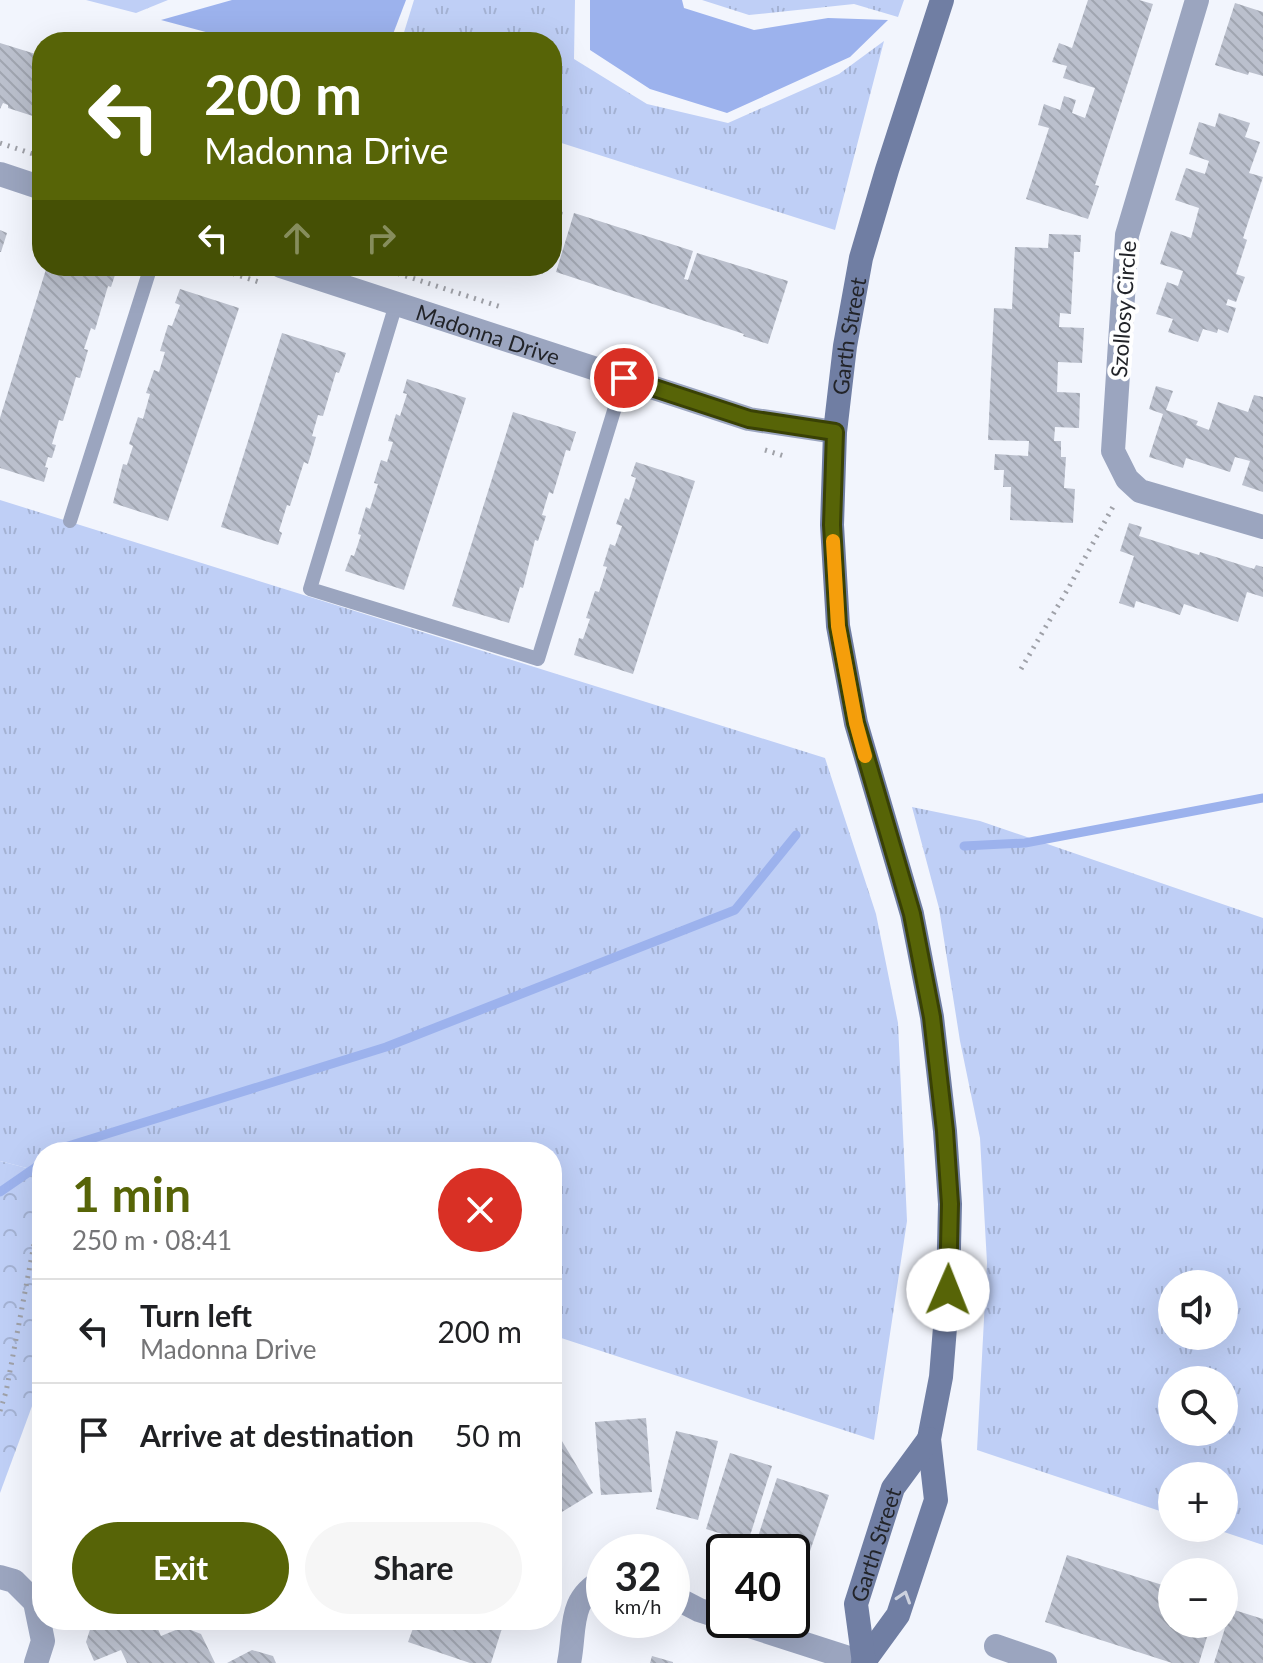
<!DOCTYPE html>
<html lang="en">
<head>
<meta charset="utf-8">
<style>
	:root { --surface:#fff; --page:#f6f6f6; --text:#202124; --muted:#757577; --line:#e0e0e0; --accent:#576407 }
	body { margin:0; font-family:Lato,sans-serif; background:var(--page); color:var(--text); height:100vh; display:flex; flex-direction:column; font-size:30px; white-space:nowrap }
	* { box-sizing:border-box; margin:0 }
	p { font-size:26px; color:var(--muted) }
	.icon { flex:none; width:44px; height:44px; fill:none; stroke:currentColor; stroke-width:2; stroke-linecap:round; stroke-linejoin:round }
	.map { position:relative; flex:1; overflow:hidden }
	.sheet { position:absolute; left:32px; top:1142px; width:530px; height:488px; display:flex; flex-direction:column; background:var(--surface); border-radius:32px; box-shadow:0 8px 32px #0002 }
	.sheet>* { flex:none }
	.banner { position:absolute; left:32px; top:32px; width:530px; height:244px; border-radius:32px; box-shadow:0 8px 32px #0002; background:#576407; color:#fff; overflow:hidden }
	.tools { position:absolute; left:1158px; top:1270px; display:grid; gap:16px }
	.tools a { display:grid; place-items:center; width:80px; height:80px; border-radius:50%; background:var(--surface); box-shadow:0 8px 32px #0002; font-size:40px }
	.speed { position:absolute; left:586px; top:1534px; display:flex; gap:16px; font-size:40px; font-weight:700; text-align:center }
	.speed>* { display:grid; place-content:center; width:104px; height:104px; border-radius:50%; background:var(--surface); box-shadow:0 8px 32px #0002; line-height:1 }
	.speed small { font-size:20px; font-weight:400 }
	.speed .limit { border:4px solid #111; border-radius:12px; background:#fff; color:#111 }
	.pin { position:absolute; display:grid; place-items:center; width:68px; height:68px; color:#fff; margin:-34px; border:4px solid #fff; border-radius:50%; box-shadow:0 2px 8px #0007 }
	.me { position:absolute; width:88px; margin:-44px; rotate:1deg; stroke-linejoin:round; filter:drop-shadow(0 0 6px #0008) }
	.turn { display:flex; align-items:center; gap:28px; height:168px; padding:0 40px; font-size:36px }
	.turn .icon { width:104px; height:104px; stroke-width:2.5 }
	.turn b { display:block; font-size:56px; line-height:68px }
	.lanes { display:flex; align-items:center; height:76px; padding:0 40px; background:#0003; justify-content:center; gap:40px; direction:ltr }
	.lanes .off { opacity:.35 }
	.round { display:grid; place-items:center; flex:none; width:84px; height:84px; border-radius:42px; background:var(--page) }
	.summary { display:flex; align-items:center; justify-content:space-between; height:136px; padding:0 40px }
	h1 { font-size:48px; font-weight:700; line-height:60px; color:var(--accent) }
	.button { display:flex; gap:16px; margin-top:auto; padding:16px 40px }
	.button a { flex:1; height:92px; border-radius:48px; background:var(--accent); color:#fff; font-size:32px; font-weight:700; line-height:92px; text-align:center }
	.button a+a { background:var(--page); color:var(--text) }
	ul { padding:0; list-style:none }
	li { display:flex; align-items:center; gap:24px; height:104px; padding:0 40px; border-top:2px solid var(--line) }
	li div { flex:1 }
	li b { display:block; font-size:30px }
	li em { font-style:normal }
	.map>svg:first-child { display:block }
	.grass { fill:url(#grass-tufts); fill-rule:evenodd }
	.park { fill:url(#park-crowns) }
	.water { fill:#9cb2ed }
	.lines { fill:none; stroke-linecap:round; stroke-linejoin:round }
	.stream { stroke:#9cb2ed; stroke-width:9 }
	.building { fill:url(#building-back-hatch) }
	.path { stroke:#9fa1a8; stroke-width:5; stroke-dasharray:2 6; stroke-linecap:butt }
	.lane { stroke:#9ba5bf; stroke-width:14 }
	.street { stroke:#9ba5bf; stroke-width:24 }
	.secondary { stroke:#707ea3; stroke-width:24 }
	.oneway { stroke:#cdd2df }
	.route-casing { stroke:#394105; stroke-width:20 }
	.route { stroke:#576407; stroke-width:14 }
	.slow { stroke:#f59e0b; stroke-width:14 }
	.labels { text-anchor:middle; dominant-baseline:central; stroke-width:8; stroke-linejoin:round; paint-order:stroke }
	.street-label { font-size:22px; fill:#222429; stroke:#fff }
</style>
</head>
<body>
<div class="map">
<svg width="1263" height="1663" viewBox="0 0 1263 1663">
	<defs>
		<pattern id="grass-tufts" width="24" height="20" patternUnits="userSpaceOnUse" patternTransform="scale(2)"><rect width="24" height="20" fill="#bfcff6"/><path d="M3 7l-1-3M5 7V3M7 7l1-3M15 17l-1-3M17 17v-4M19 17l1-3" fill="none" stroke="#a4b2d3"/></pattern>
		<pattern id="park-crowns" width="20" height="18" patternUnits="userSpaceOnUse" patternTransform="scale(2)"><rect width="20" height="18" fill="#bfcff6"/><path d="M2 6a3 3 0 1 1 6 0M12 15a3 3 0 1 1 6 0" fill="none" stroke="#a4b2d3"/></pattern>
		<pattern id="building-back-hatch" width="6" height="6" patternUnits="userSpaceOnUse" patternTransform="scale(2)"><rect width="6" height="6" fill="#bbc0cd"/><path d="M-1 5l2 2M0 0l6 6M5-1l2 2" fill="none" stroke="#a0a5b0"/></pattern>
	</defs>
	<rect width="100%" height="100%" fill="#f2f5fd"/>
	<!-- grass -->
	<g class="grass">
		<path d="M86,0H168L136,13Z"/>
		<path d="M414,0H575L574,59L647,104L728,123L839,74L884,41L835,230L552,140V42H401Z"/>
		<path d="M702,0H904L898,17L854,4L749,15Z"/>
		<path d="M0,500L825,758L876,914L898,1023L907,1221L874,1440L552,1335V1152H42V1172L0,1161Z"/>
		<path d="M912,807L980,821L1263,918V1545L1212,1528H1224V1476H1172V1515L977,1450L987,1263L980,1138L960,1041L939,908ZM1224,1284V1336H1172V1284ZM1224,1380V1432H1172V1380Z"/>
	</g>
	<!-- park -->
	<path class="park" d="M0,1161L42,1172V1379L0,1493Z"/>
	<!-- water -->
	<g class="water">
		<path d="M232,0H406L390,42H243L161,20Z"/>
		<path d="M590,0H682L684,8L754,30L828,18L888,20L850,57L727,113L650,89L590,50Z"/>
	</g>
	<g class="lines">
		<!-- stream -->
		<g class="stream">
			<path d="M964,846L1025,843L1263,798"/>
			<path d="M58,1152L65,1147L386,1047L735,910L796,835"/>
			<path d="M0,1192L42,1163"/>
		</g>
	</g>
	<!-- building -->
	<g class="building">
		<path d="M1088,0H1139L1153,4L1095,185L1099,186L1088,219L1026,199L1049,128L1038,125L1044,104L1060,110L1064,96L1076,100L1072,113L1085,118L1095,88L1063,78L1067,66L1052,62L1059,43L1072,48Z"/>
		<path d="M1235,3L1263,12V76L1249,72L1248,75L1215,65Z"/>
		<path d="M0,43L42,56V119L8,108V105L3,103L0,109Z"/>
		<path d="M1219,113L1250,123L1245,137L1260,142L1249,173L1263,177L1243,238L1247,240L1236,274L1245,277L1236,302L1228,299L1226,305L1236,308L1228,333L1218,329L1217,333L1203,329L1198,342L1168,332L1173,319L1156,314L1167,282L1178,286L1183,271L1160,264L1171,231L1191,238L1199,208L1175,200L1186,168L1205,174L1209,161L1189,154L1199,122L1215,127Z"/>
		<path d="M552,208L563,212L553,245H552Z"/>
		<path d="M574,213L693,251L684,279L688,280L697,253L788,281L768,344L743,336L744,334L556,272Z"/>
		<path d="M0,230L7,233L1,252H0Z"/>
		<path d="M1049,234L1081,235L1080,252H1074L1071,314L1060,313L1059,327L1084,328L1082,363L1058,362L1057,392L1080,393L1079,428L1055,427L1054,441H1061V457H1066L1064,488L1075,489L1073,523L1010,520L1011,487H1003L1004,470H994L995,454L1028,456L1029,441L988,440L994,308L1012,309L1015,247L1048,248Z"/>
		<path d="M47,266H118L111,287L108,286L95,330L91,328L84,349L88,350L80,378L76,377L63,421L59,420L52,444L56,445L52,458L48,457L45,467L48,468L44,482L0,468V418Z"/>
		<path d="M520,266H546L543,274Z"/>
		<path d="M180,289L239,308L168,521L113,503L123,464L127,465L133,446L129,444L138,417L143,419L150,394L146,393L154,370L159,372L165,352L160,351L168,325L172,326L180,305L175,303Z"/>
		<path d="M282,333L346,353L339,373L336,372L323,416L318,415L312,436L316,437L308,464L304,462L290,506L287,505L279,531L282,533L278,545L221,527Z"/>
		<path d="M407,379L466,398L404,590L345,571L351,555L354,556L361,535L358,534L366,507L370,509L378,484L374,483L381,460L387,462L393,442L388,441L396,414L400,416L407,394L403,393Z"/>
		<path d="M1156,386L1173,391L1166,410L1198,421L1196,425L1209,430L1218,402L1248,412L1254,395L1263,397V492L1242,485L1250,461L1235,457L1230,472L1186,458L1183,468L1149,457L1163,414L1149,409Z"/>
		<path d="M513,412L576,432L570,451L566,450L553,494L549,492L542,515L546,516L538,541L535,540L523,588L520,587L509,623L452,606Z"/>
		<path d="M636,462L695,481L633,674L574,655L579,638L583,639L590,619L586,618L595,591L599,592L607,567L603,566L610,544L615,546L622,526L616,524L625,498L629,500L636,478L631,476Z"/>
		<path d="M1129,523L1142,527L1139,536L1199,555L1200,552L1254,569L1256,565L1263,567V597L1247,592L1238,622L1184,604L1180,615L1136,601L1134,608L1119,603L1134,556L1120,551Z"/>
		<path d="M646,1418L652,1492L601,1495L595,1422Z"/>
		<path d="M556,1431L593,1493L552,1518V1433Z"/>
		<path d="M676,1431L718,1441L698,1520L656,1509Z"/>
		<path d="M730,1453L772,1466L748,1542L706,1529Z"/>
		<path d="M42,1455V1492L37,1491L42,1477L35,1475Z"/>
		<path d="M777,1478L829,1495L806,1563L792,1558V1552H774L755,1546Z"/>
		<path d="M41,1498H42V1521L34,1519Z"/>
		<path d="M1067,1555L1172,1588V1624H1211L1199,1663H1172L1045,1622Z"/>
		<path d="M1231,1609L1263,1619V1663H1214Z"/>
		<path d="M93,1620H154L161,1636L183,1627L201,1634L215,1663H127L121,1650L94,1661L86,1642Z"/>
		<path d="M416,1620H488L503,1625L491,1663H470L408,1642Z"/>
		<path d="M252,1650L273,1656L276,1663H227Z"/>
		<path d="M652,1656L673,1662V1663H650Z"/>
	</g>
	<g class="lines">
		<!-- path -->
		<g class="path">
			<path d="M0,143L42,157"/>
			<path d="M210,266L262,283"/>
			<path d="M375,266L501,307"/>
			<path d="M765,450L784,456"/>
			<path d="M1021,669L1069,587L1115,503"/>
			<path d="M0,1411L6,1392L35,1239L42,1225"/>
		</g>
		<!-- lane -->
		<g class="lane">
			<path d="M396,304L310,589L538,659L624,378"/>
			<path d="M70,521L151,266"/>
		</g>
		<!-- street -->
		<g class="street">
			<path d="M1197,0L1127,235L1113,451L1127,479L1140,491L1263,527"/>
			<path d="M0,174L42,188"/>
			<path id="s1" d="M281,266L749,419L835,432"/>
			<path d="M0,1577L14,1581L35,1602L43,1641L36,1663"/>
			<path d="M672,1596L699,1610L724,1618"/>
			<path d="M731,1620L864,1663"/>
			<path d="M996,1646L1045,1663"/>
			<path d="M569,1663C576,1629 567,1599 604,1580"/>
		</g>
		<!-- secondary -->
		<g class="secondary">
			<path id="s2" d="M863,1663L898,1615L936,1500L929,1439L941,1377L948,1290L950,1204L945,1131L932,1017L912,914L856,723L838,626L832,525L835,432L845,346L861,258L887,170L942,0"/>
			<path id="s3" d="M864,1663L856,1604L893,1488L929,1439"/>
		</g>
	</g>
	<!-- one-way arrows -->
	<defs><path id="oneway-chevron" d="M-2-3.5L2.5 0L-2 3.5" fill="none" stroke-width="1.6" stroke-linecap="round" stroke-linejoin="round" transform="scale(2)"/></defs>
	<use class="oneway" href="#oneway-chevron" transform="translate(904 1597) rotate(-72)"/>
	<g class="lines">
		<defs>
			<path id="route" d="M624,378L749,419L835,432L832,525L838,626L856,723L912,914L932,1017L945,1131L950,1204L948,1290"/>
		</defs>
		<!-- route casing -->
		<use href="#route" class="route-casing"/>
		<!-- route -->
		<use href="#route" class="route"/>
		<!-- slow -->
		<path class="slow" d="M833,541L838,626L856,723L865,756"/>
	</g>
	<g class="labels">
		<!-- street labels -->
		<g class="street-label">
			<text transform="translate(1123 309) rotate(-86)">Szollosy Circle</text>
			<text stroke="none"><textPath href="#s1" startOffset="218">Madonna Drive</textPath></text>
			<text stroke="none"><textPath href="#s2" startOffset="1360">Garth Street</textPath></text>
			<text stroke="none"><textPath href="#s3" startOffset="122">Garth Street</textPath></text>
		</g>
	</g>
</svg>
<div class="tools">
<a><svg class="icon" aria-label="sound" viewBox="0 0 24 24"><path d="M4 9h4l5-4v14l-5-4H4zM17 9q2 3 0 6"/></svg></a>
<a><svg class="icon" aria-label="search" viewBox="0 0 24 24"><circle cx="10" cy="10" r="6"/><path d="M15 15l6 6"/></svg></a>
<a>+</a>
<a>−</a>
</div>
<div class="speed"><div>32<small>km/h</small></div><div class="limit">40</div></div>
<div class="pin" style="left:624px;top:378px;background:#d93025"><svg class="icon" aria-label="arrive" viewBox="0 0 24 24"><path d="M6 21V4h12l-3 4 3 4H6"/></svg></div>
<svg class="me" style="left:948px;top:1290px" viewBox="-20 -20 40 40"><circle r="19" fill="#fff"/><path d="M0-13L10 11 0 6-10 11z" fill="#576407"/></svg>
<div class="banner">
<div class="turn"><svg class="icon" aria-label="left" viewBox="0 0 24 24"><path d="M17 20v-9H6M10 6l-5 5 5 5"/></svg><div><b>200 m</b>Madonna Drive</div></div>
<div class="lanes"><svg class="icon" aria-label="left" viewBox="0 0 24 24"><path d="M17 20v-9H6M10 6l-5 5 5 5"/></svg><svg class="icon off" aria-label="ahead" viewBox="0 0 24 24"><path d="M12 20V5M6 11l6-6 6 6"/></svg><svg class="icon off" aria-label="right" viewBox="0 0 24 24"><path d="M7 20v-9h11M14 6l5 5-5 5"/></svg></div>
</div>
<section class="sheet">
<div class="summary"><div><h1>1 min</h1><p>250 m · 08:41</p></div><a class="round" style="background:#d93025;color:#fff"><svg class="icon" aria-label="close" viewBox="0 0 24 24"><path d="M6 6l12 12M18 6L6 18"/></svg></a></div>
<ul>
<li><svg class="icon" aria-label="left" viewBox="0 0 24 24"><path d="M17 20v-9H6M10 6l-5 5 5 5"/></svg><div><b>Turn left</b><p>Madonna Drive</p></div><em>200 m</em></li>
<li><svg class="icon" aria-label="arrive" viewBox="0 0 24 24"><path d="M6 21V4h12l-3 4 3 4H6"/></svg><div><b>Arrive at destination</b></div><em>50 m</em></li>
</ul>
<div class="button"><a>Exit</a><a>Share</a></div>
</section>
</div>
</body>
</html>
